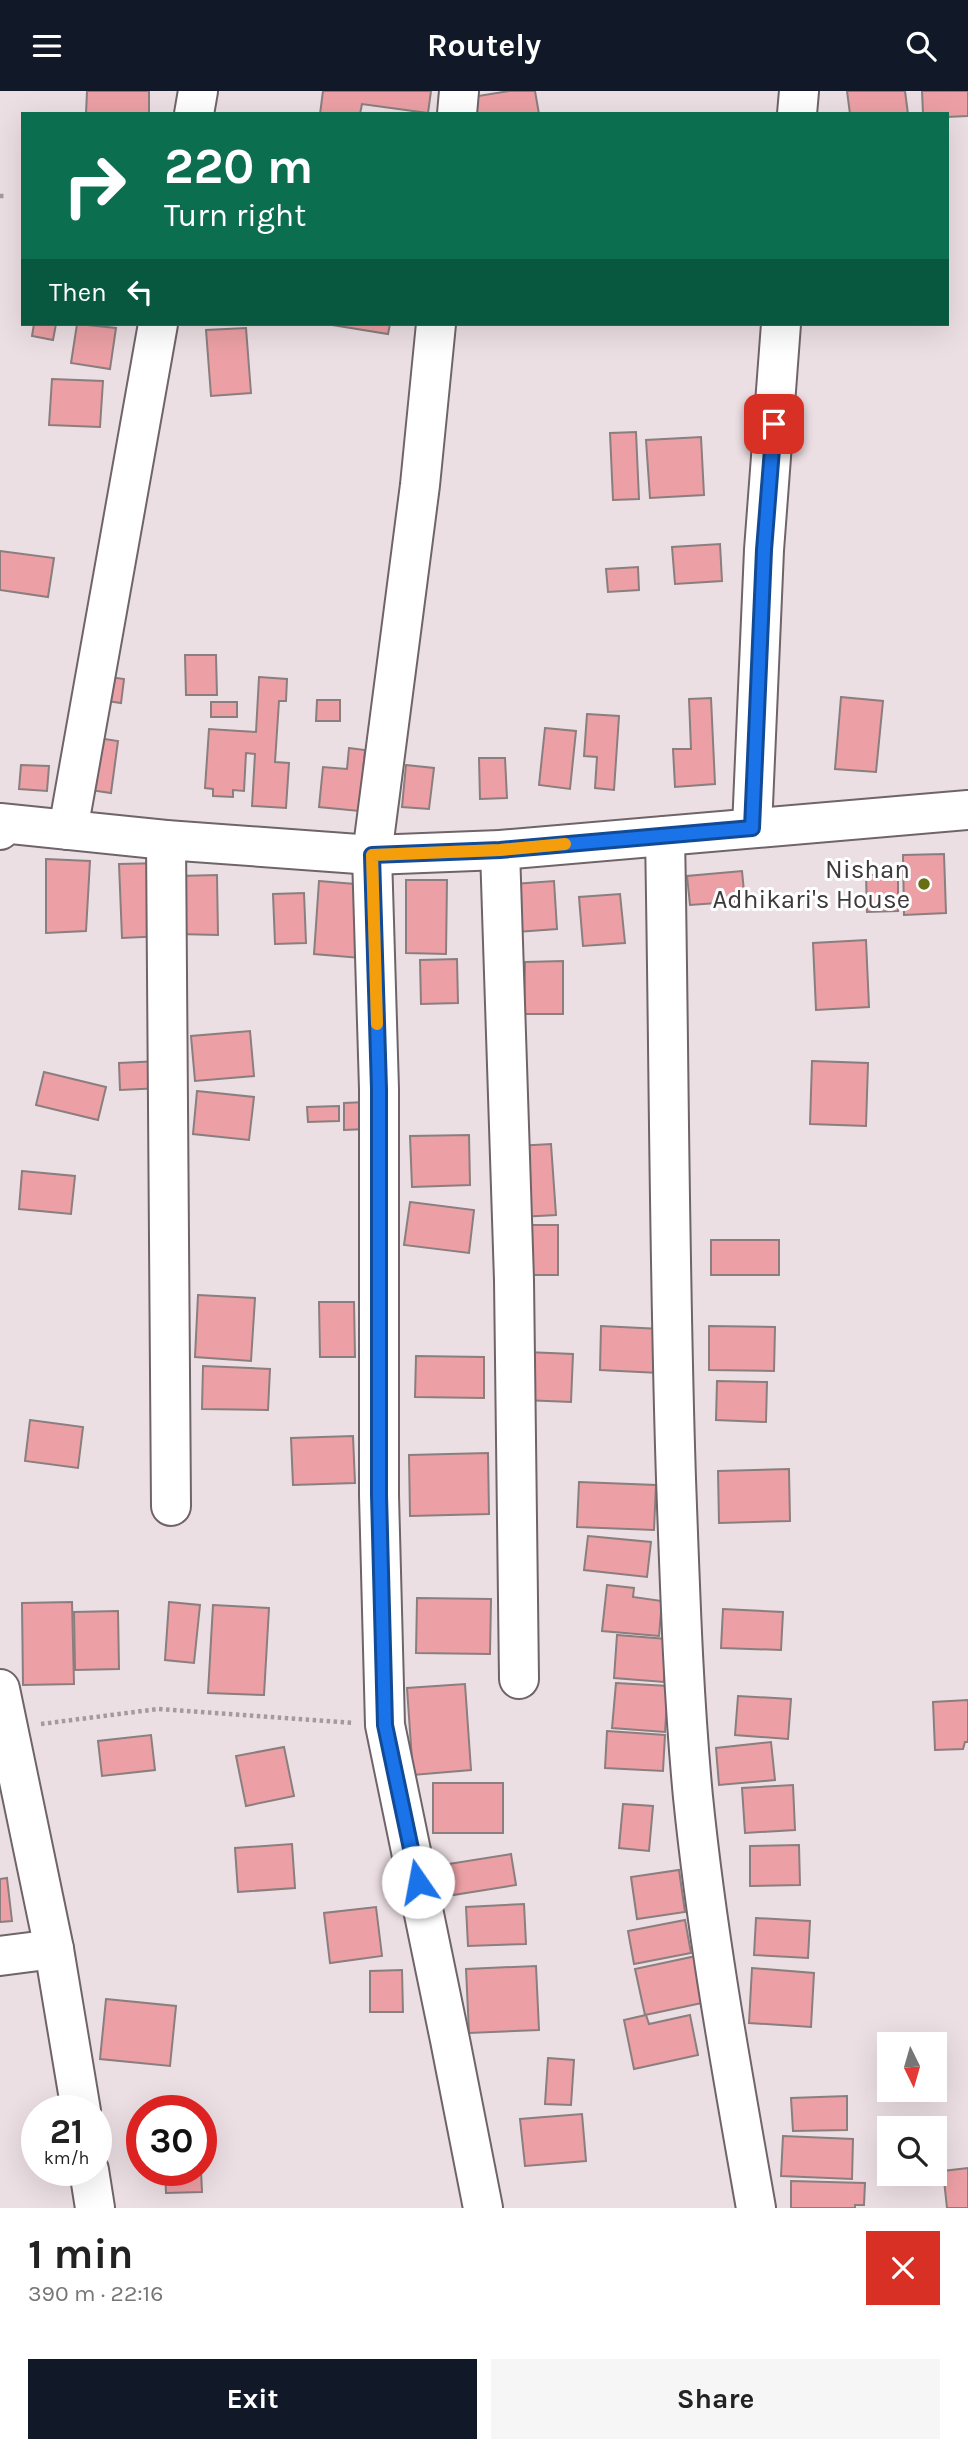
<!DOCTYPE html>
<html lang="en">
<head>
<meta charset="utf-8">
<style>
	:root { --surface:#fff; --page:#f6f6f6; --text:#222; --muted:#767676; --accent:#111827 }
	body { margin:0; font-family:Karla,sans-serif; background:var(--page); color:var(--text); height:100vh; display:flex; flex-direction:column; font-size:26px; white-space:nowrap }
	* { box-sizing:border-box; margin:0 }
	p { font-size:23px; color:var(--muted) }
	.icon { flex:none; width:38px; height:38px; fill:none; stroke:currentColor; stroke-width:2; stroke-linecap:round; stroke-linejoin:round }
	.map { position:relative; height:2117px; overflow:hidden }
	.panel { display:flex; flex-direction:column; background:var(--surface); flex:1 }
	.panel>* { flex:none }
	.banner { position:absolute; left:21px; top:21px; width:928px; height:214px; border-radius:0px; box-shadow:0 7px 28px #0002; background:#0b6e4f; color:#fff; overflow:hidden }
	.needle { width:46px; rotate:175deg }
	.tools { position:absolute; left:877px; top:1941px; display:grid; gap:14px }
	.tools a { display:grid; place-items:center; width:70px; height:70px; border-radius:0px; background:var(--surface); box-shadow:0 7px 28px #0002; font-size:35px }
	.speed { position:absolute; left:21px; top:2004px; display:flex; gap:14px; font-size:35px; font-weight:700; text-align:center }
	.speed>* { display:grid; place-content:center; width:91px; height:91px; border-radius:50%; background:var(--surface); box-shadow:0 7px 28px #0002; line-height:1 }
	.speed small { font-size:18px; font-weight:400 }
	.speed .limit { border:10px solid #d22; background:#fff; color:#111 }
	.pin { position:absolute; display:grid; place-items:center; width:60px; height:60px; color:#fff; margin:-30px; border-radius:14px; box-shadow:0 4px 10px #0006 }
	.me { position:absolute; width:77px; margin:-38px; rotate:348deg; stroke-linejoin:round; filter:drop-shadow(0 0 5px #0008) }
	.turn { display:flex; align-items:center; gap:24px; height:147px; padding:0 28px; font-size:32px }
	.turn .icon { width:91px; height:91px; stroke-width:2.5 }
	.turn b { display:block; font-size:49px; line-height:60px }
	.then { display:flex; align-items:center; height:66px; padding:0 28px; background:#0003; gap:14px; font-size:26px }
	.round { display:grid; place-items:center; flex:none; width:74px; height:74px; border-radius:0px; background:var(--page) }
	.headline { display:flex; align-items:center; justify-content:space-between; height:119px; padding:0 28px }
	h1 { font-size:42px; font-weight:700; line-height:52px }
	.primary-button { display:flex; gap:14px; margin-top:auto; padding:14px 28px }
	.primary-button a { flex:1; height:80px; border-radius:0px; background:var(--accent); color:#fff; font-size:28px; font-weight:700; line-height:80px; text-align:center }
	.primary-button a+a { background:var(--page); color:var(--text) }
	header { display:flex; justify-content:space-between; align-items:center; height:91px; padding:0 28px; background:var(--accent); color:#fff; font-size:32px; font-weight:700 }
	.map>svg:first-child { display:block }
	.building { fill:#eca0a5; stroke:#8a7e7e; stroke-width:2 }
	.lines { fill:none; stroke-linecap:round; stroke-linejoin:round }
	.minor-casing { stroke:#6f6469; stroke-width:42 }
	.path { stroke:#a49a9e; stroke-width:4.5; stroke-dasharray:3.5 3.5; stroke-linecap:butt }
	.minor { stroke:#fff; stroke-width:38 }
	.route-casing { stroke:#114b97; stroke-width:18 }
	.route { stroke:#1a73e8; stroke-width:12 }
	.slow { stroke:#f59e0b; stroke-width:12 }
	.poi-dot { fill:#676e14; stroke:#fff; stroke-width:2.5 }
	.labels { text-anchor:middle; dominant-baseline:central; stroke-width:6; stroke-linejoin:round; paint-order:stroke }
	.poi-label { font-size:26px; fill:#3e393b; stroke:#fff; text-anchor:end }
</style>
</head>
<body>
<header><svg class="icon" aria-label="menu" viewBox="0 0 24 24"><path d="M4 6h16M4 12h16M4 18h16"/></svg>Routely<svg class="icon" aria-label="search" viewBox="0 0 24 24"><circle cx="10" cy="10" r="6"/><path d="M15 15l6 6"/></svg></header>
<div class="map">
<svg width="968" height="2117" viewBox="0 0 968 2117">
	<rect width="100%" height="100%" fill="#ecdfe4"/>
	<!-- building -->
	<g class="building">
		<path d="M87,0H149V23H86Z"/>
		<path d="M323,0H431L428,22L362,13L360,23H320Z"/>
		<path d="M509,0H535L539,23H475L472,6Z"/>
		<path d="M847,0H905L908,23H850Z"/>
		<path d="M922,0H968V25L947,26V23H923Z"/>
		<path d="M34,233H56L53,249L32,245Z"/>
		<path d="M77,233L116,237L110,278L71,272Z"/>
		<path d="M326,233H390L388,243Z"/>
		<path d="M246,237L251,302L211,305L206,239Z"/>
		<path d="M52,288L103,290L100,336L49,334Z"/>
		<path d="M636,341L639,408L613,409L610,342Z"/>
		<path d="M701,346L704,404L650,407L646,349Z"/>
		<path d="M720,453L722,490L675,493L672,456Z"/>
		<path d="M0,460L54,467L48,506L0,499Z"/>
		<path d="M638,476L639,499L608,501L606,478Z"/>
		<path d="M185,564H216L217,604H186Z"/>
		<path d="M103,585L124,588L121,612L100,609Z"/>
		<path d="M259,586L287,588L286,610H279L275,671L289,672L286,717L252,715L255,663L246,662L244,700L233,699V706L213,705V698L205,697L209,638L256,641Z"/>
		<path d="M841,606L883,610L876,681L835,678Z"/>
		<path d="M711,607L715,693L675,696L673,658H691L689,608Z"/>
		<path d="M317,609H340V630H316Z"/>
		<rect x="211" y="611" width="26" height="15"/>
		<path d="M587,623L619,625L614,699L595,697L597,666L584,665Z"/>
		<path d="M545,637L576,640L570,698L539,694Z"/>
		<path d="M98,647L118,650L111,702L90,699Z"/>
		<path d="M349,657L365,659L359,720L319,716L323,676L347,678Z"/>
		<path d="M479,667H505L507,707L480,708Z"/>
		<path d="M21,674L49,675L47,700L19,698Z"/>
		<path d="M406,674L434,677L429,718L402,716Z"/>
		<path d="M944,763L946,822L904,824L903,764Z"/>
		<path d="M46,768L90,770L86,840L46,842Z"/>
		<path d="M163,772L165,845L122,847L119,773Z"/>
		<path d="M742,780L745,810L690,814L687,785Z"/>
		<path d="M217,784L218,844L178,843V785Z"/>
		<path d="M866,784H898V820L867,821Z"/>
		<path d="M406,789H447L446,863L406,862Z"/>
		<path d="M319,790L367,794L361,867L314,863Z"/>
		<path d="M554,790L557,838L517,841L514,793Z"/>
		<path d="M304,802L306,852L275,853L273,803Z"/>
		<path d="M620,803L625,852L583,855L579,806Z"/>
		<path d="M866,849L869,916L816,919L813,852Z"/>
		<path d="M457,868L458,912L421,913L420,869Z"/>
		<path d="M563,870V923H524L525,871Z"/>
		<path d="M250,940L254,985L195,990L191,945Z"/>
		<path d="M160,970L162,997L120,999L119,972Z"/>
		<path d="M812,970L868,972L866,1035L810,1033Z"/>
		<path d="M44,981L106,996L98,1029L36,1014Z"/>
		<path d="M197,1000L254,1006L249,1049L193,1043Z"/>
		<path d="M366,1011L367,1038L344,1039V1012Z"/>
		<path d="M339,1015V1030L308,1031L307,1016Z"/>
		<path d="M469,1044L470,1094L412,1096L410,1045Z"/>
		<path d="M551,1053L556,1124L520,1126L516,1055Z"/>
		<path d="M22,1080L75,1085L71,1123L19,1118Z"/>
		<path d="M410,1111L474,1119L469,1162L404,1154Z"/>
		<rect x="521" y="1134" width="37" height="50"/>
		<rect x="711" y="1149" width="68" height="35"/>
		<path d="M198,1204L255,1207L251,1270L195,1266Z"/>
		<path d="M319,1211H354L355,1266H320Z"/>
		<path d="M601,1235L661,1238L659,1282L600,1279Z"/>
		<path d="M709,1235L775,1236L774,1280L709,1279Z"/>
		<path d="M526,1261L573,1263L571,1311L523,1309Z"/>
		<path d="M416,1265L484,1266V1307L415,1306Z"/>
		<path d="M203,1275L270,1278L268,1319L202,1318Z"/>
		<path d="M717,1290L767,1291L766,1331L716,1329Z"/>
		<path d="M30,1329L83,1336L78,1377L25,1370Z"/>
		<path d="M353,1345L355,1392L293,1394L291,1347Z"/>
		<path d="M488,1362L489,1423L410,1425L409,1364Z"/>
		<path d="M789,1378L790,1430L719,1432L718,1380Z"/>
		<path d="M579,1391L656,1394L654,1439L577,1436Z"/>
		<path d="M588,1445L651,1451L647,1486L584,1479Z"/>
		<path d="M607,1494L634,1497L633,1506L662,1510L659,1545L602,1540Z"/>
		<path d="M417,1507L491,1508L490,1563L416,1562Z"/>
		<path d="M72,1511L74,1593L23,1594L22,1512Z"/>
		<path d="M169,1511L200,1514L194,1572L165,1569Z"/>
		<path d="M213,1514L269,1517L264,1604L208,1602Z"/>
		<path d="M723,1518L783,1521L781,1559L721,1557Z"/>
		<path d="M118,1520L119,1578L75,1579L74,1521Z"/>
		<path d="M617,1544L667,1548L664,1591L614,1587Z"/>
		<path d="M616,1592L668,1595L665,1641L612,1637Z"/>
		<path d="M465,1593L471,1679L413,1684L407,1597Z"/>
		<path d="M738,1605L791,1608L788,1648L735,1644Z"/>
		<path d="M968,1609V1651H965L963,1658L935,1659L933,1611Z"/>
		<path d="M607,1640L665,1644L663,1680L605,1677Z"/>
		<path d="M151,1644L155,1679L102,1685L98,1650Z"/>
		<path d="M771,1651L775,1689L719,1694L716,1657Z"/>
		<path d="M284,1656L294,1705L246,1715L236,1665Z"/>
		<rect x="433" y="1692" width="70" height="50"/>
		<path d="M793,1694L795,1739L745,1742L742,1697Z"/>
		<path d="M623,1713L653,1715L649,1760L619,1757Z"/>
		<path d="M292,1753L295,1797L238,1801L235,1757Z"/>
		<path d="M799,1754L800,1794L750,1795V1755Z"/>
		<path d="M511,1763L516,1794L447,1805L442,1774Z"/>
		<path d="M679,1779L685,1821L637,1828L631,1786Z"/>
		<path d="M7,1787L12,1830L0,1831V1788Z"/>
		<path d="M524,1813L526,1853L468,1855L466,1816Z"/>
		<path d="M376,1816L382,1865L330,1872L324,1822Z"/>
		<path d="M756,1827L810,1830L808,1867L754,1864Z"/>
		<path d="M685,1829L691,1862L634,1873L628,1840Z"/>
		<path d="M696,1865L701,1888L697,1889L702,1912L645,1924L635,1878Z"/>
		<path d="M536,1875L539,1939L469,1942L466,1878Z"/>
		<path d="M752,1877L814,1882L811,1936L749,1932Z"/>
		<path d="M402,1879L403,1921H370V1880Z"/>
		<path d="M106,1908L176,1915L170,1975L100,1968Z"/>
		<path d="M646,1924L649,1933L690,1924L698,1964L634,1978L624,1929Z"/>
		<path d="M548,1967L574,1969L571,2014L545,2013Z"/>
		<path d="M847,2005V2039L793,2040L791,2007Z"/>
		<path d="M582,2023L586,2070L525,2075L520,2028Z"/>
		<path d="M783,2045L853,2048L852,2088L781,2085Z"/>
		<path d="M968,2077V2117H947L943,2080Z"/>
		<path d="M165,2079H201L202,2101L166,2102Z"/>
		<path d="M791,2090L865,2092L864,2114H855V2117H791Z"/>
	</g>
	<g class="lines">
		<defs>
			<g id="minor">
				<path d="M194,23L198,0"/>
				<path d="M457,23L459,0"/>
				<path d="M797,23L799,0"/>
				<path d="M436,233L420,394L372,764L379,998V1404L385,1634L450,1949L483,2117"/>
				<path d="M752,737L764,459L781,233"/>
				<path d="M0,739V732L166,749L372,764L500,759L968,719"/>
				<path d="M68,739L158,233"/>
				<path d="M665,745C669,959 669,1174 676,1388C680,1495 683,1601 693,1706C707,1844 732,1981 756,2117"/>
				<path d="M166,749L171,1415"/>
				<path d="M500,759L514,1189L519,1588"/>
				<path d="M0,1598L54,1858L81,2020"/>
				<path d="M0,1865L54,1858"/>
				<path d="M89,2079L95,2117"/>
			</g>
		</defs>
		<!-- minor casing -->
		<use href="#minor" class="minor-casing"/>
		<!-- path -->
		<g class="path">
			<path d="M0,105H5"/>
			<path d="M41,1633L158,1618L353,1632"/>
		</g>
		<!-- minor -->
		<use href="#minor" class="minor"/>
	</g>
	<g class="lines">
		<defs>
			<path id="route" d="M418,1791L385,1634L379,1404V998L372,764L500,759L752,737L764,459L774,333"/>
		</defs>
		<!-- route casing -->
		<use href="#route" class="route-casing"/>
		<!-- route -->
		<use href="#route" class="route"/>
		<!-- slow -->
		<path class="slow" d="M377,933L372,764L500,759L565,753"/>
	</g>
	<!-- markers -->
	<circle class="poi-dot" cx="924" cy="793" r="7"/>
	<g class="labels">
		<!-- poi labels -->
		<g class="poi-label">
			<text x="910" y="778">Nishan<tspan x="910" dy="30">Adhikari's House</tspan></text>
		</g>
	</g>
</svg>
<div class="tools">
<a><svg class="needle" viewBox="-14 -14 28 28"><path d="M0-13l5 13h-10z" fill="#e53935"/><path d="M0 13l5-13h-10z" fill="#767676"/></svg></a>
<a><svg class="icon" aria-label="search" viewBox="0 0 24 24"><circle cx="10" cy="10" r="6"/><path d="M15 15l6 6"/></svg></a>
</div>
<div class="speed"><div>21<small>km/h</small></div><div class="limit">30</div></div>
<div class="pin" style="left:774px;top:333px;background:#d93025"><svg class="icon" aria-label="arrive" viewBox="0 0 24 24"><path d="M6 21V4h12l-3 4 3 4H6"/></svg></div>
<svg class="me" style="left:418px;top:1791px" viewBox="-20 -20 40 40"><circle r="19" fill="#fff"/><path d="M0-13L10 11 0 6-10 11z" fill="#1a73e8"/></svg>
<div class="banner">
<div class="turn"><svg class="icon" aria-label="right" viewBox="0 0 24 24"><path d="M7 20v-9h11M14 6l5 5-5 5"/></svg><div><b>220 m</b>Turn right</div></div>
<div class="then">Then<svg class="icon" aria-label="left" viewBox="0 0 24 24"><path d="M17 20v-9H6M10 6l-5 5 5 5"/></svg></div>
</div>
</div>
<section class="panel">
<div class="headline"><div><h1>1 min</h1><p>390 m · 22:16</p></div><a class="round" style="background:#d93025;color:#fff"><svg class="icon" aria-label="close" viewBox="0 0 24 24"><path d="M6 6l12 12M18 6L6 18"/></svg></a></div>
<div class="primary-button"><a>Exit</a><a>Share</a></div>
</section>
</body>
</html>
